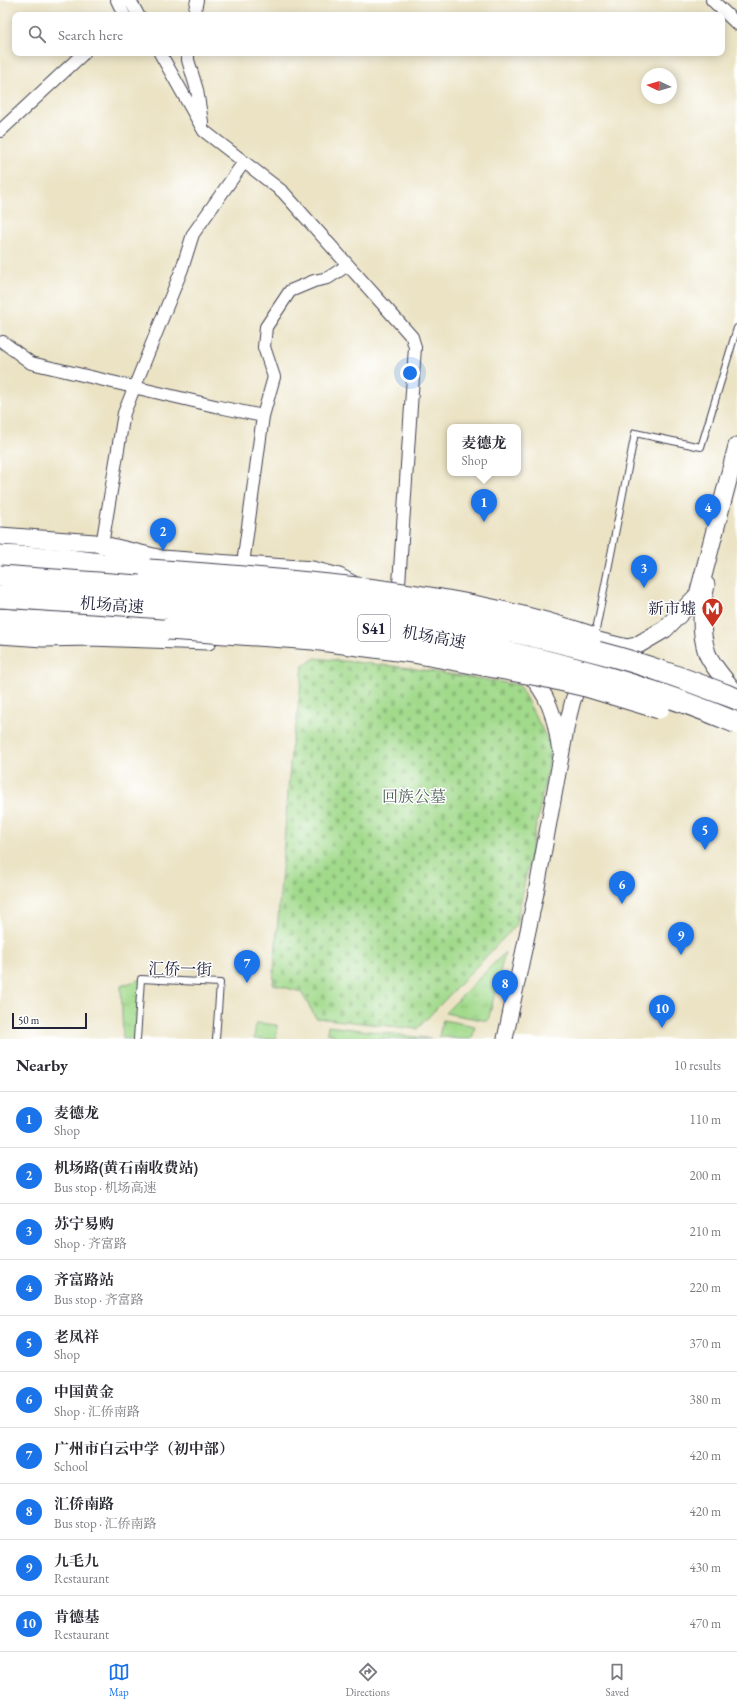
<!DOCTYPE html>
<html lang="en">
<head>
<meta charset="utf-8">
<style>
	body { margin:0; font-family:"EB Garamond","Noto Serif SC",serif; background:#f7f7f7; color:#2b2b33 }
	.compass { position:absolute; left:641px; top:68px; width:36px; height:36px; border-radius:50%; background:#fff; box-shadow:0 2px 10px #0003; rotate:274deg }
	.scale { position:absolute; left:12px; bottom:10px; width:75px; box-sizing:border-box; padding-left:4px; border:2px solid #22223b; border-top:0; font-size:11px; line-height:14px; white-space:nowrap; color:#22223b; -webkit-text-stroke:3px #fff; paint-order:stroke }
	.you { position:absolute; left:410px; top:373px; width:14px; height:14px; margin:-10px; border:3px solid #fff; border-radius:50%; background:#1a73e8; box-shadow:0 0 0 6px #1a73e833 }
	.badge { display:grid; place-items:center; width:26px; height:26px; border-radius:50%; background:#1a73e8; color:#fff; font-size:13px; font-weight:700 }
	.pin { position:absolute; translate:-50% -33px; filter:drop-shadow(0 1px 2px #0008) }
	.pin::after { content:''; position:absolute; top:21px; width:14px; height:12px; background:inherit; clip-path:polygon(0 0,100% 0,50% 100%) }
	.popup { position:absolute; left:447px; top:424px; width:74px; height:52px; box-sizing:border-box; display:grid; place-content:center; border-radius:8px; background:#fff; filter:drop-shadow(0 1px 3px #0005); font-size:13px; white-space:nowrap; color:#7c7c81 }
	.popup b { font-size:15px; color:#2b2b33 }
	.popup::after { content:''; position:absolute; left:50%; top:100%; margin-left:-8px; border:8px solid transparent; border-top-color:#fff }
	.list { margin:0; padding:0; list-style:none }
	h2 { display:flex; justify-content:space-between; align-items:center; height:52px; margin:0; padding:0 16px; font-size:17px }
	h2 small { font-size:13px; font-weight:400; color:#7c7c81 }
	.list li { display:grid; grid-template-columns:26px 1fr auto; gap:12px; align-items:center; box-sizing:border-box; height:56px; padding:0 16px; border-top:1px solid #e1e1e2 }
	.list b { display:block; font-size:15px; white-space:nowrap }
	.list p { margin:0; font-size:13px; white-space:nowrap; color:#7c7c81 }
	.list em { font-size:13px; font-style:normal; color:#7c7c81 }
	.icon { flex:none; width:22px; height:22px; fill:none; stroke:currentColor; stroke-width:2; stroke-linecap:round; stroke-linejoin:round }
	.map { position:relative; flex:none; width:737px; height:1039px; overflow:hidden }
	.search { position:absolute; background:#fff; box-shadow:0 2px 10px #0003; left:12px; right:12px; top:12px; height:44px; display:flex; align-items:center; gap:10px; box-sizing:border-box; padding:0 14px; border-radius:8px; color:#7c7c81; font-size:15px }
	.sheet { height:612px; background:#fff }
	nav { display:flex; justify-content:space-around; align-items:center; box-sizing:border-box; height:56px; border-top:1px solid #e1e1e2; background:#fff; font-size:11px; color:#7c7c81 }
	nav a { display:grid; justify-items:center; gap:2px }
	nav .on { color:#1a73e8 }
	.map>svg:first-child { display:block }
	.grass { fill:url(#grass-tufts); stroke:#627e64 }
	.cemetery { fill:url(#cemetery-stones); stroke:#627e64 }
	.pitch { fill:#a2da8c; stroke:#627e64 }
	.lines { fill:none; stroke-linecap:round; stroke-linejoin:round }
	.service-casing { stroke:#403f50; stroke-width:8 }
	.minor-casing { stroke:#403f50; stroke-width:14 }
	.tertiary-casing { stroke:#403f50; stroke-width:17 }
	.secondary-casing { stroke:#403f50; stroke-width:19 }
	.motorway-casing { stroke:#403f50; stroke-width:23 }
	.service { stroke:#fff; stroke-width:6 }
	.minor { stroke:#fff; stroke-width:12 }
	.tertiary { stroke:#fff; stroke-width:15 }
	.secondary { stroke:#fff; stroke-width:17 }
	.motorway { stroke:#fff; stroke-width:21 }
	.motorway-bridge-casing { stroke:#403f50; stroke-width:23; stroke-linecap:butt }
	.motorway-bridge { stroke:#fff; stroke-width:21 }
	.labels { text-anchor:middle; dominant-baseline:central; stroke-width:3; stroke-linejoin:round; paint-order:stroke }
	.shield { fill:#fff; stroke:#646476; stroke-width:1 }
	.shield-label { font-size:15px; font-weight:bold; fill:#22223b }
	.street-label { font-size:16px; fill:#22223b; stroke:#fff }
	.poi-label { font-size:16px; fill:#22223b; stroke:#fff; text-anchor:end }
	.park-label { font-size:16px; fill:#4f6257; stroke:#fff }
</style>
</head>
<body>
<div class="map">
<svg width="737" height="1039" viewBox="0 0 737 1039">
	<defs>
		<pattern id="grass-tufts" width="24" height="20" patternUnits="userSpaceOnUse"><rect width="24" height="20" fill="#a2da8c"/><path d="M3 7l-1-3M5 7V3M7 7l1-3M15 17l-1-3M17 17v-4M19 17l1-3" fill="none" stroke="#8bbb7a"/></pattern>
		<pattern id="cemetery-stones" width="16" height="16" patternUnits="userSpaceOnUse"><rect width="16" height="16" fill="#a2da8c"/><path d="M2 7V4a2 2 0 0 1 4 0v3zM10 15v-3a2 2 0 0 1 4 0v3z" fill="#8bbb7a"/></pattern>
	</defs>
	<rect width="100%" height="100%" fill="#fff"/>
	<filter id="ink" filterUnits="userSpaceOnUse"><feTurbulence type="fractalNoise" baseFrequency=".025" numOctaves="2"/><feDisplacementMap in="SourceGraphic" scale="8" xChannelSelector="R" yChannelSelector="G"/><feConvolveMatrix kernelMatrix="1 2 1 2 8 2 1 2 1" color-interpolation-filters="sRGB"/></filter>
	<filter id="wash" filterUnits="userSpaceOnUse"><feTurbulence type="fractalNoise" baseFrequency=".012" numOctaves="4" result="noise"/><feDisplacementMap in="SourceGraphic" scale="16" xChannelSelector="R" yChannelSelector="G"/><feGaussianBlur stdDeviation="0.9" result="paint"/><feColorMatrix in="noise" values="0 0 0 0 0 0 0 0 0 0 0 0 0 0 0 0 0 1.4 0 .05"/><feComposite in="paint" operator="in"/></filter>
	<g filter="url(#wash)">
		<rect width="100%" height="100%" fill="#ebe3c4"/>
		<path class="grass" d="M505 952 488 1021 445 1013Z
			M141 979 137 1039H123L121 986Z"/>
		<path class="cemetery" d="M315 658 410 668 519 685 552 748 516 925 417 1029 316 1018 301 992 273 984 292 740 296 726 303 666Z"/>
		<path class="pitch" d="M443 1020 475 1026 472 1039H458L439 1036Z
			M256 1023 277 1025 276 1039H254Z
			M328 1026 432 1039H331L335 1035 327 1033Z"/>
	</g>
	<g filter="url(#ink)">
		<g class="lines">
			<defs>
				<path id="service" d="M595 635 635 433 701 447 737 328
					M137 1039 141 979 220 983 216 1039"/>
				<path id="minor" d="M117 0 124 15
					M130 0 138 15
					M712 0 737 24
					M194 15 197 0
					M160 53 204 131 283 192 412 337 415 347 398 599
					M188 53V60L197 90 202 122
					M0 131 84 53
					M3 342 31 363 219 407 263 416
					M102 545 124 413 182 269 193 234 244 162
					M243 564 263 416 274 377 264 347 266 327 290 291 314 281 328 278 348 265"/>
				<path id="tertiary" d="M526 671C548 694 555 715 559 746
					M505 1039 536 893 567 724 573 700 582 676"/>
				<path id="secondary" d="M0 536 95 543 162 559 312 570 339 577 352 584
					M706 585C701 606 700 632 707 653 712 666 725 680 734 691
					M0 635 43 638 90 637 208 641
					M578 640H594L627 648 636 646 665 629 698 595 737 446"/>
				<path id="motorway" d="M0 556 60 559 149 570
					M0 619 168 629"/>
			</defs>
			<use href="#service" class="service-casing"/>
			<use href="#minor" class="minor-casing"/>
			<use href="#tertiary" class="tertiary-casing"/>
			<use href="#secondary" class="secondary-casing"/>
			<use href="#motorway" class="motorway-casing"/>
			<use href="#service" class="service"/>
			<use href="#minor" class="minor"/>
			<use href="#tertiary" class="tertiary"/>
			<use href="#secondary" class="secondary"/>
			<use href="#motorway" class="motorway"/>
			<defs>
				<path id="motorway-bridge" d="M149 570C224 575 300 581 375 590 449 600 521 613 591 637
					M0 576C202 591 405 599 601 653 648 665 692 682 737 699
					M0 597C254 614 499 623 737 723
					M168 629 313 639 413 652 543 676 586 686 659 708"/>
			</defs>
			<use href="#motorway-bridge" class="motorway-bridge-casing"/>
			<use href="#motorway-bridge" class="motorway-bridge"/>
		</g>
	</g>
	<defs>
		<symbol id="metro-pin" viewBox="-11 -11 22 30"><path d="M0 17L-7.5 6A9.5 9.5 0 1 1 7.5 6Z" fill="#c8321e" stroke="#fff"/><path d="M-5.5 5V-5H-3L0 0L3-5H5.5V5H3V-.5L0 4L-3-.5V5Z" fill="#fff"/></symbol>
	</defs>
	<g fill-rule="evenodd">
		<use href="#metro-pin" x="700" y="596" width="25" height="34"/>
	</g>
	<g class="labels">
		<rect class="shield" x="358" y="615" width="32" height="26" rx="3"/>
		<g class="shield-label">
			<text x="374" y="628">S41</text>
		</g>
		<g class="street-label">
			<text transform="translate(112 605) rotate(4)">机场高速</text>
			<text transform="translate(434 637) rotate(10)">机场高速</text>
			<text transform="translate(180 969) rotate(1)">汇侨一街</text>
		</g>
		<g class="poi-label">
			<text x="696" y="608">新市墟</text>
		</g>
		<g class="park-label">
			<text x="414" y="796">回族公墓</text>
		</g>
	</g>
</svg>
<svg class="compass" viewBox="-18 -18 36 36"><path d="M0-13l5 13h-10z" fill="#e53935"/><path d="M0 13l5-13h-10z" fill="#7c7c81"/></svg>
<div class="scale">50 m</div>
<div class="you"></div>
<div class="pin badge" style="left:484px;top:522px">1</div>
<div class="popup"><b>麦德龙</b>Shop</div>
<div class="pin badge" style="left:163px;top:551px">2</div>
<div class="pin badge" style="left:644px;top:588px">3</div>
<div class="pin badge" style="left:708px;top:527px">4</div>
<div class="pin badge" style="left:705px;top:850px">5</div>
<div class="pin badge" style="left:622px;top:904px">6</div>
<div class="pin badge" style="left:247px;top:983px">7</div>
<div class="pin badge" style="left:505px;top:1003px">8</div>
<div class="pin badge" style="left:681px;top:955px">9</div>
<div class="pin badge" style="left:662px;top:1028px">10</div>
<div class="search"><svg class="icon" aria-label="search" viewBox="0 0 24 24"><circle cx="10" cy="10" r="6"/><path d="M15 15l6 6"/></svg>Search here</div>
</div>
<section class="sheet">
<h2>Nearby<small>10 results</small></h2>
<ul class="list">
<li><span class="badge">1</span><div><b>麦德龙</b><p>Shop</p></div><em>110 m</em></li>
<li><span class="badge">2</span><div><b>机场路(黄石南收费站)</b><p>Bus stop · 机场高速</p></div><em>200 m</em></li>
<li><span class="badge">3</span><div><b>苏宁易购</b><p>Shop · 齐富路</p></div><em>210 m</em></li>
<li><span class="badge">4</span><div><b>齐富路站</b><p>Bus stop · 齐富路</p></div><em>220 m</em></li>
<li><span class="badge">5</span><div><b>老凤祥</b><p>Shop</p></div><em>370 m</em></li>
<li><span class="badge">6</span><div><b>中国黄金</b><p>Shop · 汇侨南路</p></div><em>380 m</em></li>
<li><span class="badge">7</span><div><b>广州市白云中学（初中部）</b><p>School</p></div><em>420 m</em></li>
<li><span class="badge">8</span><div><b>汇侨南路</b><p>Bus stop · 汇侨南路</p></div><em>420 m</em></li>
<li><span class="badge">9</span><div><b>九毛九</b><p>Restaurant</p></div><em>430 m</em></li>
<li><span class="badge">10</span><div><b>肯德基</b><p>Restaurant</p></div><em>470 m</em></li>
</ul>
</section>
<nav>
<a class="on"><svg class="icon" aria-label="map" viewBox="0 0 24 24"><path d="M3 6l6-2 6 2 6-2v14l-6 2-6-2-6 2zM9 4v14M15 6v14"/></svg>Map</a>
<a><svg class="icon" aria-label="directions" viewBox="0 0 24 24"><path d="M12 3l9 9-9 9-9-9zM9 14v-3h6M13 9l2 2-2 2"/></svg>Directions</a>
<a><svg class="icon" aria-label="saved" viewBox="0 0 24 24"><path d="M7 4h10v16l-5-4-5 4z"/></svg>Saved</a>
</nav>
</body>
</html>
